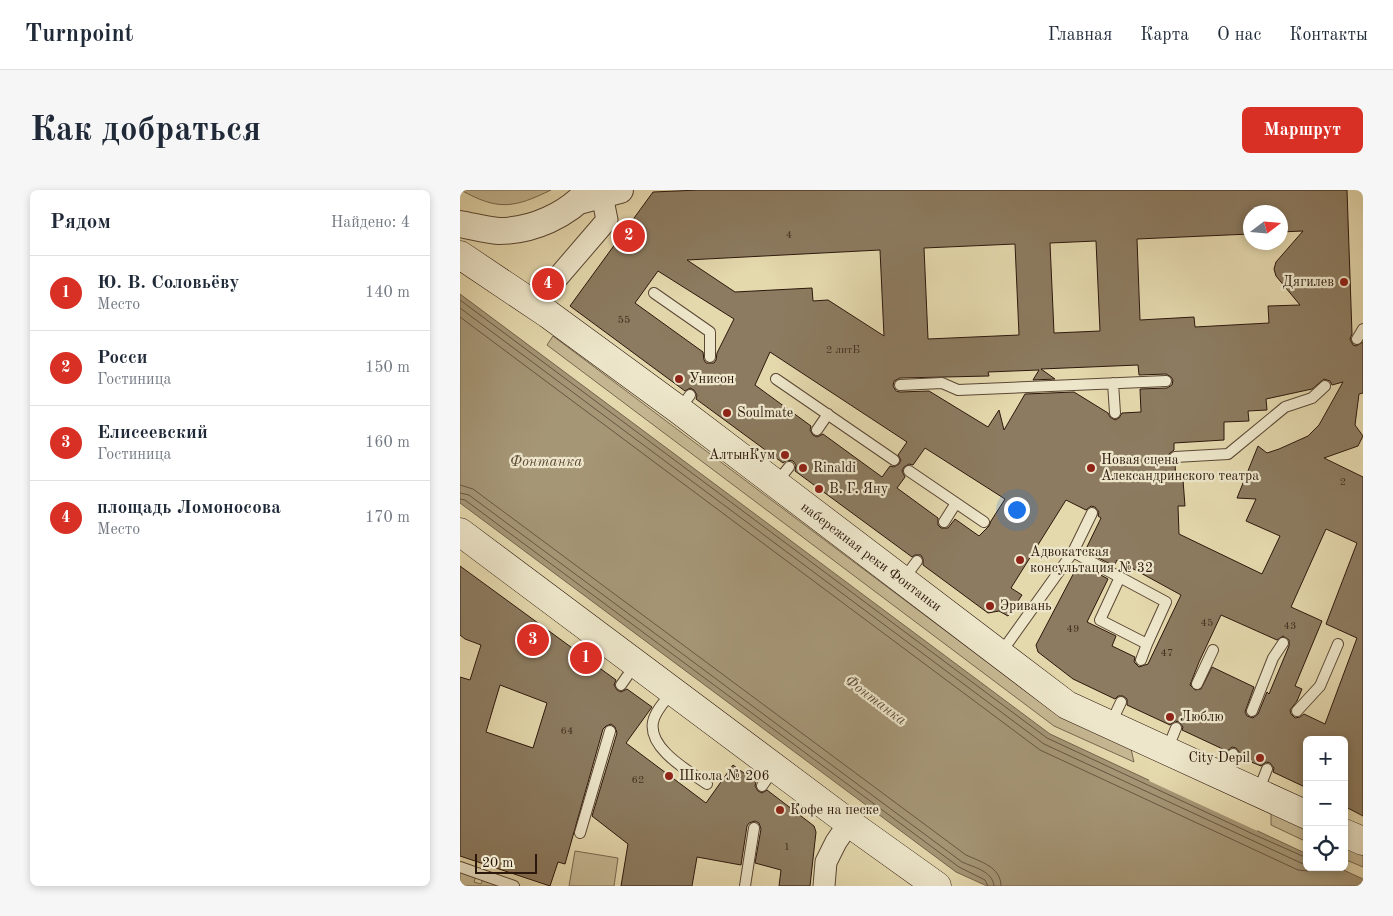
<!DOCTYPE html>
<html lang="ru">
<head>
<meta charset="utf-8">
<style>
	body { margin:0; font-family:"Old Standard TT",serif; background:#f6f6f7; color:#1f2937 }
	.controls { position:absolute; right:15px; bottom:15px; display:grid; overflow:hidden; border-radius:8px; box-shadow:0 2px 8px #0003 }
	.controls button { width:45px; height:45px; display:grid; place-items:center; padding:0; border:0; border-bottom:1px solid #e0e1e3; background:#fff; color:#1f2937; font:25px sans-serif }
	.compass { position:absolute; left:783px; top:15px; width:45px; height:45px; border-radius:50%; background:#fff; box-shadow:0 2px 8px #0003; rotate:74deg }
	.scale { position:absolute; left:15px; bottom:12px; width:62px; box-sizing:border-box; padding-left:5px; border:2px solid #2c170c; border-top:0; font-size:14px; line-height:18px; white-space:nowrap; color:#2c170c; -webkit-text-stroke:4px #ede6ca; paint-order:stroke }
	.you { position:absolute; left:556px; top:319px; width:18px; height:18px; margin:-12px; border:4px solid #fff; border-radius:50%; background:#1a73e8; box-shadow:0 0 0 8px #1a73e833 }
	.badge { display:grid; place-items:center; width:32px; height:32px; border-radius:50%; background:#d93025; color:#fff; font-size:16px; font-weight:700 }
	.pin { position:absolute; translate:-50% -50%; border:2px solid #fff; box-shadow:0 1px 5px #0006 }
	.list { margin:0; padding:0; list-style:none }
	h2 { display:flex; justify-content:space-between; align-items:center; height:65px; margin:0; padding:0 20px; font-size:21px }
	h2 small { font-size:16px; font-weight:400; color:#747a83 }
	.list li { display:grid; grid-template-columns:32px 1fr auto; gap:15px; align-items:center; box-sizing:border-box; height:75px; padding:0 20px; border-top:1px solid #e0e1e3 }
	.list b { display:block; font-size:19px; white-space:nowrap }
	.list p { margin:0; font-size:16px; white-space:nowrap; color:#747a83 }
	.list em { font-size:16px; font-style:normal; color:#747a83 }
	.icon { flex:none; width:28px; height:28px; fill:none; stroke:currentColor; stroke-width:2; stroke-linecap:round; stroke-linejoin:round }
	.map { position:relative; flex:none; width:903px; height:696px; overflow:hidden; border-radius:8px }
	header { display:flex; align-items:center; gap:30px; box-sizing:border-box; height:70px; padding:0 25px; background:#fff; border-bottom:1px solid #e0e1e3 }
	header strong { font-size:24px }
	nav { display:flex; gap:28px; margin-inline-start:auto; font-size:18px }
	.intro { display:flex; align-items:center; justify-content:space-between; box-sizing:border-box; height:120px; padding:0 30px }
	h1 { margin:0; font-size:35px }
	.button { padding:12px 22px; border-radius:8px; background:#d93025; color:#fff; font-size:18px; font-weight:700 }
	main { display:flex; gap:30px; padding:0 30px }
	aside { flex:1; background:#fff; border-radius:8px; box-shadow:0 2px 8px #0003 }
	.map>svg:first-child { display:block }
	.green { fill:#c5b792; stroke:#78674f }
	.water { fill:#a59676; stroke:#75634c }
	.pier { fill:#e4d8ad }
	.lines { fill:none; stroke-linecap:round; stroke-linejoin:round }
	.shore { stroke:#685641; stroke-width:1 }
	.building { fill:#8c7b60; stroke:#2c170c; fill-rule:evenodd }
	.service-casing { stroke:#5a4734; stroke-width:12 }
	.minor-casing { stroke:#5a4734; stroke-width:23 }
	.tertiary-casing { stroke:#5a4734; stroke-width:28 }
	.secondary-casing { stroke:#2c170c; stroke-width:29 }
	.service { stroke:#ede6ca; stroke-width:10 }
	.minor { stroke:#ede6ca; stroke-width:21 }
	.tertiary { stroke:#ede6ca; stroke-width:26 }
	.secondary { stroke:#ede6ca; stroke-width:28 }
	.poi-dot { fill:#8f2418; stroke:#ede6ca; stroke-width:2 }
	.labels { text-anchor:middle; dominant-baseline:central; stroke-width:4.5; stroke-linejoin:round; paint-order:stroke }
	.number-label { font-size:11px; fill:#443021 }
	.poi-label { font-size:14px; fill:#2c170c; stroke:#ede6ca; text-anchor:start }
	.street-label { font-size:14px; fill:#2c170c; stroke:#ede6ca }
	.water-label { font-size:15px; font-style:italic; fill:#5c4a36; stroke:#ede6ca }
</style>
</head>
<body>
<header>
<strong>Turnpoint</strong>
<nav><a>Главная</a><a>Карта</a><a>О нас</a><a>Контакты</a></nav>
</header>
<div class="intro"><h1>Как добраться</h1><a class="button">Маршрут</a></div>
<main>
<aside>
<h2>Рядом<small>Найдено: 4</small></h2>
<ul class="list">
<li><span class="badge">1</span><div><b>Ю. В. Соловьёву</b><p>Место</p></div><em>140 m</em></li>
<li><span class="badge">2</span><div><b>Росси</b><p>Гостиница</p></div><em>150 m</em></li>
<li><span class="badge">3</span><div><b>Елисеевский</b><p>Гостиница</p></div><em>160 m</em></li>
<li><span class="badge">4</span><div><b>площадь Ломоносова</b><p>Место</p></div><em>170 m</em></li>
</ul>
</aside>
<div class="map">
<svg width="903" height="696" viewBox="0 0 903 696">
	<rect width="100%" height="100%" fill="#e4d8ad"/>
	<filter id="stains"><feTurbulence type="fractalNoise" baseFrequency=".004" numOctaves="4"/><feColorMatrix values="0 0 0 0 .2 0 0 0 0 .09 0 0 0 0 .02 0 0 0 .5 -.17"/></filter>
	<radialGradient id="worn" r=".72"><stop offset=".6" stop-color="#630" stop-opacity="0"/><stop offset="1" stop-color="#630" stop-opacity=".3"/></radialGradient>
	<path class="green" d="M1 0H91C54 18 38 21 1 0Z
		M93 146 599 526 671 559 674 572 594 536 87 155Z
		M811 623 847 639V652L811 635Z
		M884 657 903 665V677L884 669Z
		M115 661 158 668 154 696H109Z
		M0 681 16 686 14 692 21 694 23 689 43 696H0Z"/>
	<path class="water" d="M0 104 590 544 847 664V677H877L903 689V696H527L496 682 0 313Z"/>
	<path class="pier" d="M690 589 798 638 797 641 689 591Z"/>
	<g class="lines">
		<path class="shore" d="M0 110 587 548 795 645 847 668
			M0 118 584 554 841 673 847 674
			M0 127 580 560 838 680 848 681 858 677
			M0 295 13 299 506 665C521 672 541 677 541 696
			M0 303 9 305 502 672C513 677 533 681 534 696
			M0 309 5 310 499 677 525 690 528 696"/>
	</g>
	<path class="building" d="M239 0H887L892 144 890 149 893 155 896 156 903 152V203L899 204 895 235 903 246 898 256 864 268 903 287V626L884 616V550H847V598L813 582 814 578 810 573 806 572 801 576 779 567 780 563 776 558 772 557 767 561 722 540 723 537 719 532 715 531 710 535 667 515V509L663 506H658L655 509 613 489 578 462 576 455 619 373 648 389 627 432 656 446 652 456 675 467 674 472 679 477 688 474 721 405 657 370 654 376 625 361 641 328 638 326 639 322 635 317 631 316 626 320 606 310 551 398 562 405 548 426 539 421 528 423 463 375V369L461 365H455L452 367 335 281 336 275 333 271 327 270 323 273 236 209 237 205 234 200 230 198 225 201 110 116 193 2ZM790 22H820V42L843 41 816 72 814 79 816 86 840 115 808 116 809 133 735 137 734 127 680 130 677 49 790 44ZM636 51 640 141 594 143 590 53ZM555 54 559 145 468 149 464 58ZM420 60 424 146 368 110 353 111 352 98 275 102 227 70ZM198 81 274 129 257 163 256 170 254 173H246L244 170 243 162 175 113ZM310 162 447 252 438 265 441 270 439 274 434 277 430 276 422 287 363 244 357 247 353 245 350 240 351 236 295 195ZM678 175 679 185 706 184 711 187 713 190 712 195 707 198 680 199 681 222 662 223 659 228 655 230 650 227 648 223 614 202 565 204 544 240 539 220 528 237 469 201 440 202 436 201 433 196 434 191 440 188 529 186 528 182 579 180 573 190 595 189 581 179ZM864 189 870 191 872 195 883 192 859 235 848 246 819 259 807 263 798 256 777 308 796 309 786 331 820 346 802 384 719 344 718 316H725L723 290 716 291 715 274 712 273 708 268 709 264 714 260V253L764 250V232L789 231 788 221 807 220 806 209 852 199ZM465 258 545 309 531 331 529 336 519 346 495 329 488 338H481L478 335V328L437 298 445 287 442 281 444 277 449 274 453 275ZM866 339 897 353 866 434 897 448 865 534 844 524 840 527 835 528 831 524 830 520 837 511 842 499 835 496 862 431 831 417ZM761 425 817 450 823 446 829 450V456L809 504 807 502 798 524 793 528 787 526 785 522 794 497 752 477 741 499 735 500 730 495 739 472Z
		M0 376 156 490 154 495 157 500 161 502 167 499 192 517 166 553 246 613 273 575 296 592 295 596 298 601 302 603 307 600 354 636 356 642 350 696H319L321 680 295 673 301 639 299 633 295 631 289 633 287 636 281 675 237 667 232 696H161L168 654 132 626 157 543 155 537 151 534 146 536 143 539 105 674 98 672 90 696 0 666V487L10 490 21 455 5 449 0 445ZM40 495 87 513 73 558 26 542Z"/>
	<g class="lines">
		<defs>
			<path id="service" d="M194 103 250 142V167
				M897 149 903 139
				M316 189 434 270
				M653 193 655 223
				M440 195 482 193 498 200 706 191
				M219 220 230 205
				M357 240 368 224
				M715 267 768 264 825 217 852 208 865 196
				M449 281 524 332
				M317 292 329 277
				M484 332 496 313
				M613 362 706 412 687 454 640 430 660 387
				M443 390 457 371
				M540 464 613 362 632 323
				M681 470 687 454
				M737 494 753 460
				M161 495 175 475
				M212 502C205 511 195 521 193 532 188 559 229 581 247 594
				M792 521 813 468 823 453
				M837 521 860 496 878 454
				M651 533 661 512
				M707 560 716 538
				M764 586 773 564
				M302 596 314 579
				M798 602 807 579
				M120 643 150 541
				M0 677 54 696
				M285 696 294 638"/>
			<path id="minor" d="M74 115 147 30 142 5
				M364 696 366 672 376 652 389 633"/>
			<path id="tertiary" d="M119 11 160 0
				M0 34C12 36 26 40 39 41 72 41 108 25 129 0"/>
			<path id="secondary" d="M0 65 88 124 219 220 607 515 847 625
				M0 342 389 633 477 696
				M884 643 903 651"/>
		</defs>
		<use href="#service" class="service-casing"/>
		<use href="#minor" class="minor-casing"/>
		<use href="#tertiary" class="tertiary-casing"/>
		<use href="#secondary" class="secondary-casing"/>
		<use href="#service" class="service"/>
		<use href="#minor" class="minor"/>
		<use href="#tertiary" class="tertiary"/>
		<use href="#secondary" class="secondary"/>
	</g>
	<g class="poi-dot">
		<circle cx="884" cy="92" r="5"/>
		<circle cx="219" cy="189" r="5"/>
		<circle cx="267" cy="223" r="5"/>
		<circle cx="325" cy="265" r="5"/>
		<circle cx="343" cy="278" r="5"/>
		<circle cx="631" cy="278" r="5"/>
		<circle cx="359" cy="299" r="5"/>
		<circle cx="560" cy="370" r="5"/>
		<circle cx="530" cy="416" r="5"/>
		<circle cx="710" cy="527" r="5"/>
		<circle cx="800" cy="568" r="5"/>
		<circle cx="209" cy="586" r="5"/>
		<circle cx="320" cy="620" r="5"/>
	</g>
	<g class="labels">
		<g class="number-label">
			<text x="329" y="45">4</text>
			<text x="164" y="130">55</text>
			<text x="383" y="160">2 литБ</text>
			<text x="883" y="292">2</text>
			<text x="747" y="433">45</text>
			<text x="830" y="436">43</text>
			<text x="613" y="439">49</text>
			<text x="707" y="463">47</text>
			<text x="107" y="541">64</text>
			<text x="178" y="590">62</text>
			<text x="327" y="657">1</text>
		</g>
		<g class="poi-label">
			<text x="874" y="92" text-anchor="end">Дягилев</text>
			<text x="229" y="189">Унисон</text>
			<text x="277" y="223">Soulmate</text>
			<text x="315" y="265" text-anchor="end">АлтынКум</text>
			<text x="641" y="270">Новая сцена<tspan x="641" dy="16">Александринского театра</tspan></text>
			<text x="353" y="278">Rinaldi</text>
			<text x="369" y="299">В. Г. Яну</text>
			<text x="570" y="362">Адвокатская<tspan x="570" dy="16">консультация № 32</tspan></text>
			<text x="540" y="416">Эривань</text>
			<text x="720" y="527">Люблю</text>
			<text x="790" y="568" text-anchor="end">City Depil</text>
			<text x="219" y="586">Школа № 206</text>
			<text x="330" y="620">Кофе на песке</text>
		</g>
		<g class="street-label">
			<text transform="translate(411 367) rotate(37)">набережная реки Фонтанки</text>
		</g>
		<g class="water-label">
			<text x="86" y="272">Фонтанка</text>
			<text transform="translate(415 511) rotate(37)">Фонтанка</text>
		</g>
	</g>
	<rect width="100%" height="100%" filter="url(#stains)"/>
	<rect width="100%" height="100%" fill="url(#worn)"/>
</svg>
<div class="controls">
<button>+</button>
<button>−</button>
<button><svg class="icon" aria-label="locate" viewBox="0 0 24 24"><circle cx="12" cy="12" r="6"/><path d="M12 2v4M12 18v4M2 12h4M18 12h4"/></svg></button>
</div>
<svg class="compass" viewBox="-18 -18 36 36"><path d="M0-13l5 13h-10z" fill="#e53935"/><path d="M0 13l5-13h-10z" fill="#747a83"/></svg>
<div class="scale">20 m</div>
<div class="you"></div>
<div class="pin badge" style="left:126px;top:468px">1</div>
<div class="pin badge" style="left:169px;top:46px">2</div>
<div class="pin badge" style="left:73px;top:450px">3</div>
<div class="pin badge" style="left:88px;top:94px">4</div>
</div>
</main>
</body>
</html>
